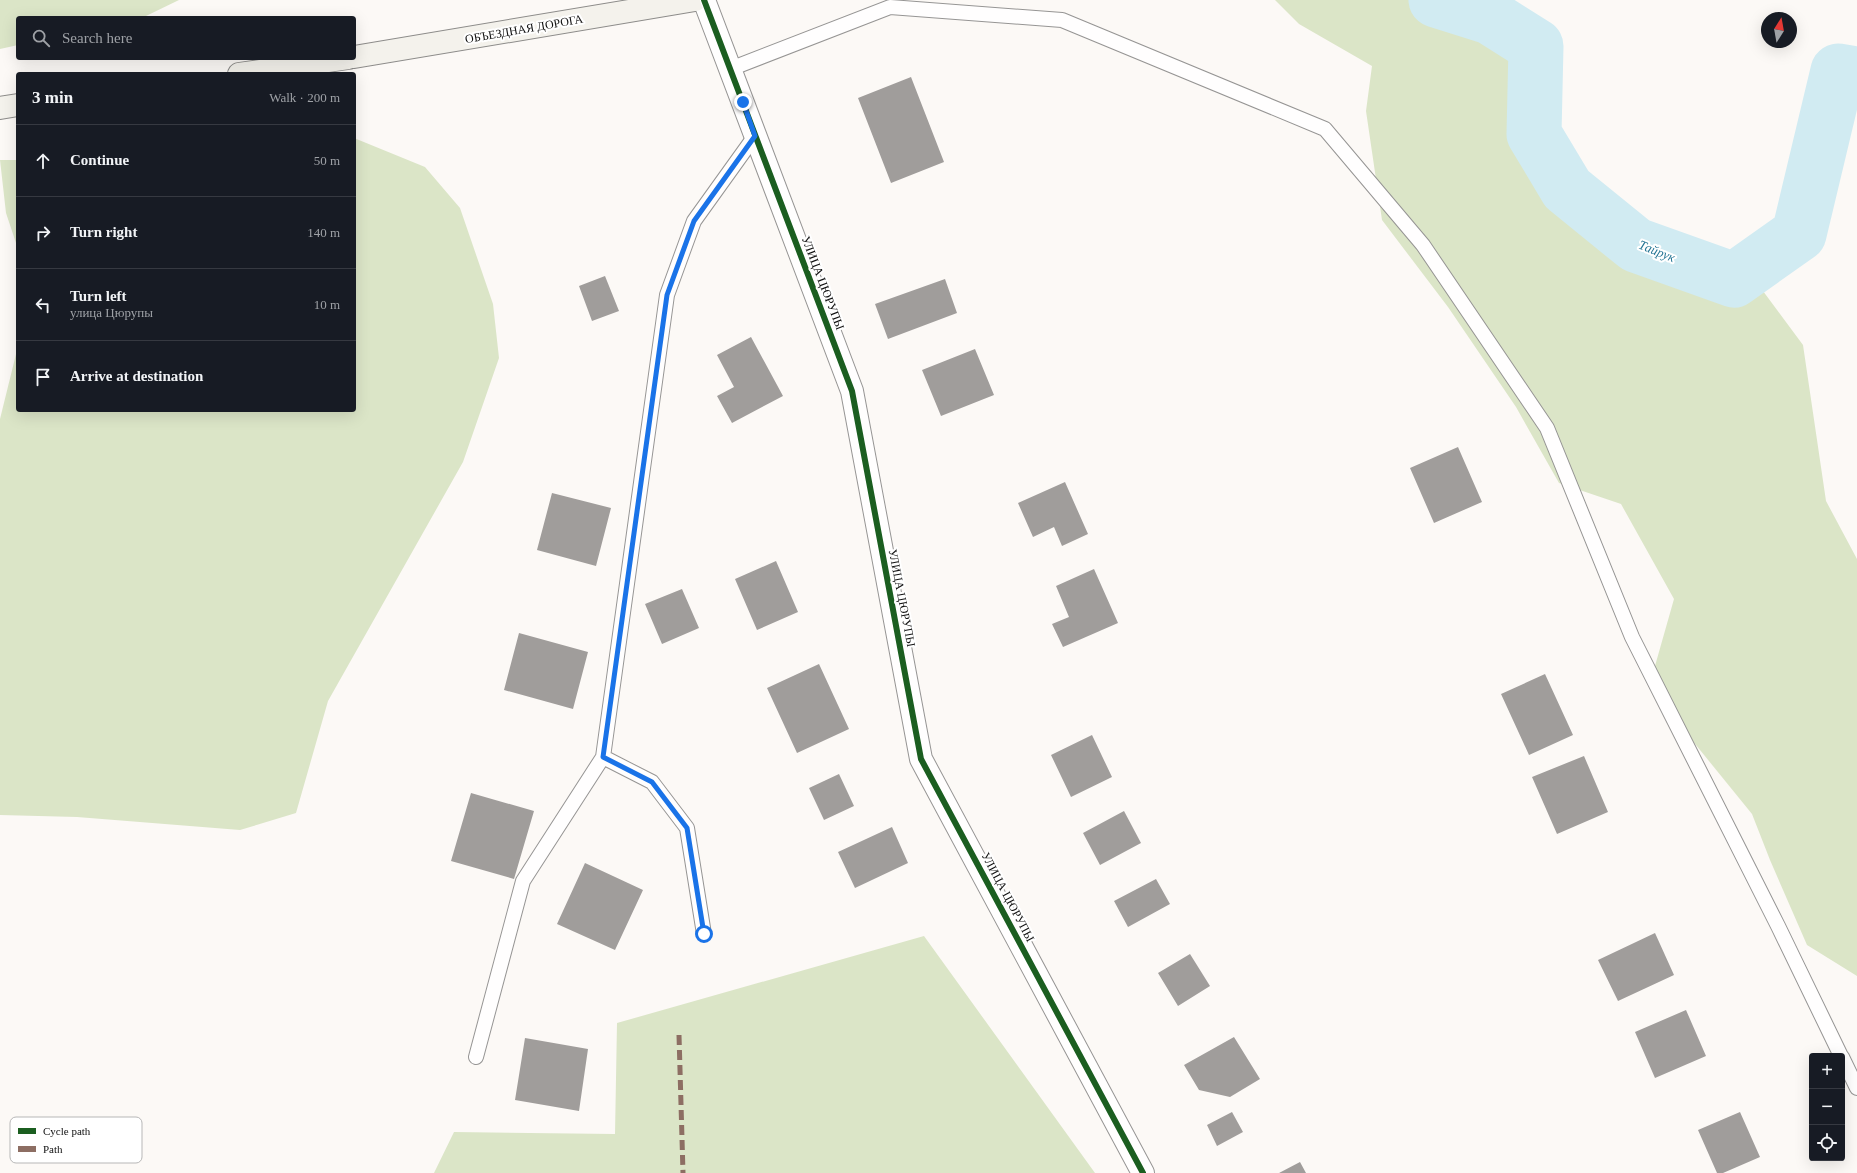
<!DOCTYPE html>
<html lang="en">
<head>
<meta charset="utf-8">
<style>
	body { margin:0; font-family:Georgia,serif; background:#20242c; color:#f1f3f6 }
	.controls { position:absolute; right:12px; bottom:12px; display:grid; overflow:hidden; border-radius:4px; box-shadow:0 4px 16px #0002 }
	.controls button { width:36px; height:36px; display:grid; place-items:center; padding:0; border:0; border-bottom:1px solid #363941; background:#171b24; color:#f1f3f6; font:20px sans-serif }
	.compass { position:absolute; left:1761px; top:12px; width:36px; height:36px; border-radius:50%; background:#171b24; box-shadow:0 4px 16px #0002; rotate:11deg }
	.stop { position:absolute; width:12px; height:12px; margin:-9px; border:3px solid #1a73e8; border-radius:50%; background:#fff }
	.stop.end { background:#1a73e8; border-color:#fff; box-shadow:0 1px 4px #0008 }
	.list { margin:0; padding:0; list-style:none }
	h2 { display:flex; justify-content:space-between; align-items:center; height:52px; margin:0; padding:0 16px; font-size:17px }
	h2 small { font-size:13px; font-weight:400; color:#9ea1a6 }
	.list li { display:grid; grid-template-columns:26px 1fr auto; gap:12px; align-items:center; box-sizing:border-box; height:72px; padding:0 16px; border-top:1px solid #363941 }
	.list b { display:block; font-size:15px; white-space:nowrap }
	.list p { margin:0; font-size:13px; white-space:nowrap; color:#9ea1a6 }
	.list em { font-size:13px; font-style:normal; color:#9ea1a6 }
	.icon { flex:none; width:22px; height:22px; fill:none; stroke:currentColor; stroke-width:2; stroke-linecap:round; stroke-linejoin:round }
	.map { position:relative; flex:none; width:1857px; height:1173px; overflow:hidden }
	.search { position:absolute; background:#171b24; box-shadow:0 4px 16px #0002; left:16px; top:16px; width:340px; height:44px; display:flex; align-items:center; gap:10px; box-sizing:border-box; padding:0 14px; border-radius:4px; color:#9ea1a6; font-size:15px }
	.panel { position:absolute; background:#171b24; box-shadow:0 4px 16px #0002; left:16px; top:72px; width:340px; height:340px; border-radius:4px }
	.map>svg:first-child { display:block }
	.forest { fill:#dbe5c7 }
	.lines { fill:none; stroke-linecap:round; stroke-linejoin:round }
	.river { stroke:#d1ebf2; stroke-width:55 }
	.building { fill:#a09d9b }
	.service-casing { stroke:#969594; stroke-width:16 }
	.minor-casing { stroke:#969594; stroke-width:24 }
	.secondary-casing { stroke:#8d8c8a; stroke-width:24 }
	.service { stroke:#fffefe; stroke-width:14 }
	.minor { stroke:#fffefe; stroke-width:22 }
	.secondary { stroke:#f4f2ec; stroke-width:22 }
	.quiet { stroke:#8d6e63; stroke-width:5; stroke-dasharray:10 5; stroke-linecap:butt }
	.cycleway-casing { stroke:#fff; stroke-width:8 }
	.cycleway { stroke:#1b5e20; stroke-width:6 }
	.route { stroke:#1a73e8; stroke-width:5 }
	.labels { text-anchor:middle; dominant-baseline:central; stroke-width:4; stroke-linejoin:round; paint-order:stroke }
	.street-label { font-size:12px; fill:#101010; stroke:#fff }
	.water-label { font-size:13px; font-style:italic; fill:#267695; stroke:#fff }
	.key { fill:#fff; stroke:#b7b7b7; stroke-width:1 }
	.key-label { font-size:11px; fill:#101010 }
</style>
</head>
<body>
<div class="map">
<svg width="1857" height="1173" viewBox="0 0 1857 1173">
	<rect width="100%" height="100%" fill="#fcf9f6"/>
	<path class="forest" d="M0 0H179L146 16 136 18H18V45L0 49Z
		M1275 0H1410L1440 24 1519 46 1531 159 1613 255 1763 291 1803 345 1826 501 1857 559V976L1807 945 1770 860 1752 814 1687 734 1651 680 1674 599 1621 504 1559 483 1516 407 1448 307 1382 220 1366 111 1372 66 1299 24Z
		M354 138 425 167 460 208 493 304 499 358 463 462 328 701 296 813 240 830 77 817 0 815V419L18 346V410H354Z
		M0 160H18V249L6 213Z
		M924 936 1095 1173H434L454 1132 615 1134 617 1023Z"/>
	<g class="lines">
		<path class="river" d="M1436 0 1490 17 1536 46 1534 134 1567 189 1636 245 1734 280 1799 234 1838 71 1857 74"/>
	</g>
	<path class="building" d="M911 77 944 162 891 183 858 98Z
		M605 276 619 311 592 321 579 286Z
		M945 279 957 313 888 339 875 304Z
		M751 337 783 396 732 423 717 396 734 387 717 355Z
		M975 349 994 395 941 416 922 370Z
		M1458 447 1482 502 1434 523 1410 468Z
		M1065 482 1088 534 1062 546 1054 527 1033 537 1018 503Z
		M552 493 611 508 596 566 537 550Z
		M776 561 798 612 757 630 735 579Z
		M1094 569 1118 623 1063 647 1052 624 1069 617 1056 586Z
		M682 589 699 628 662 644 645 604Z
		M519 633 588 652 573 709 504 690Z
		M819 664 849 729 797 753 767 688Z
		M1545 674 1573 735 1529 755 1501 694Z
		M1092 735 1112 777 1071 797 1051 755Z
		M1584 756 1608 812 1557 834 1532 777Z
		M839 774 854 806 824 820 809 788Z
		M471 793 534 811 514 879 451 861Z
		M1124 811 1141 843 1100 865 1083 833Z
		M892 827 908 863 855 888 838 852Z
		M585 863 643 890 615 950 557 924Z
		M1156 879 1170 904 1128 927 1114 901Z
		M1655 933 1674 975 1618 1001 1598 960Z
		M1190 954 1210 986 1178 1006 1158 973Z
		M1686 1010 1706 1056 1655 1078 1635 1032Z
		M1234 1037 1260 1079 1230 1097 1199 1090 1184 1065Z
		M525 1038 588 1049 579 1111 515 1100Z
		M1232 1112 1243 1132 1217 1146 1207 1125Z
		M1740 1112 1760 1157 1723 1173H1717L1698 1130Z
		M1300 1162 1306 1173H1279Z"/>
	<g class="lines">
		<defs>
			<path id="service" d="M730 69 890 7 1062 20 1325 129 1423 245 1547 428 1632 637 1778 926 1841 1056
				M603 757 652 782 687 828 704 934
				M476 1057 523 881 603 757 667 295 694 221 755 136
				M1842 1057 1857 1088"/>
			<path id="minor" d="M704 0 852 391 921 759 1143 1173"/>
			<path id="secondary" d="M354 57 695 0
				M239 74 348 58
				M0 108 18 105"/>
		</defs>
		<use href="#service" class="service-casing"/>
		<use href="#minor" class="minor-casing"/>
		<use href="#secondary" class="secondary-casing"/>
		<use href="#service" class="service"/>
		<use href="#minor" class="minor"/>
		<use href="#secondary" class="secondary"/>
		<path class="quiet" d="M679 1035 683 1173"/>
		<defs>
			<path id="cycleway" d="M704 0 852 391 921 759 1143 1173"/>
		</defs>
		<use href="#cycleway" class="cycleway-casing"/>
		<use href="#cycleway" class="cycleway"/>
	</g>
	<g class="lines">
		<path class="route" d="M704 934 687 828 652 782 603 757 667 295 694 221 755 136 743 102"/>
	</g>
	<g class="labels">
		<g class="street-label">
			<text transform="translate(524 29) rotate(-10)">ОБЪЕЗДНАЯ ДОРОГА</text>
			<text transform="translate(823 283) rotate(69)">УЛИЦА ЦЮРУПЫ</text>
			<text transform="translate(902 598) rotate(79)">УЛИЦА ЦЮРУПЫ</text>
			<text transform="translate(1008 897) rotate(62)">УЛИЦА ЦЮРУПЫ</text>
		</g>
		<g class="water-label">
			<text transform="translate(1657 251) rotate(22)">Тайрук</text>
		</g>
	</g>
	<rect x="10" y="1117" width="132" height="46" rx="6" class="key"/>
	<rect x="18" y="1128" width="18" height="6" fill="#1b5e20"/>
	<rect x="18" y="1146" width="18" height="6" fill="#8d6e63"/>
	<g class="key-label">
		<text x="43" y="1135">Cycle path</text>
		<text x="43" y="1153">Path</text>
	</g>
</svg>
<div class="controls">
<button>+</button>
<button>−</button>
<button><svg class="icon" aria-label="locate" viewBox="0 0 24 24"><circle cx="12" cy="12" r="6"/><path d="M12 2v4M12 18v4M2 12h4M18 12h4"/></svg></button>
</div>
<svg class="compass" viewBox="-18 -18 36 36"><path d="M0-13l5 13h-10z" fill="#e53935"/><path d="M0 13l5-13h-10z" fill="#9ea1a6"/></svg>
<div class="stop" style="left:704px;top:934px"></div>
<div class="stop end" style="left:743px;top:102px"></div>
<div class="search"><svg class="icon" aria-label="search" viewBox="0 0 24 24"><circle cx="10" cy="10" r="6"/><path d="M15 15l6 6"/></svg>Search here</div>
<section class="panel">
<h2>3 min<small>Walk · 200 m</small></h2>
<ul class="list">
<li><svg class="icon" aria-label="ahead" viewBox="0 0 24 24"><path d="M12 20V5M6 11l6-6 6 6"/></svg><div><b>Continue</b></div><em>50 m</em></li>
<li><svg class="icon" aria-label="right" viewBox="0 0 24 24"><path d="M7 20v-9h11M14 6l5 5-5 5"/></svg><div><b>Turn right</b></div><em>140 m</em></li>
<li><svg class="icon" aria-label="left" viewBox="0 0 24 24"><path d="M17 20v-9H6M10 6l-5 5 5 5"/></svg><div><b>Turn left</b><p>улица Цюрупы</p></div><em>10 m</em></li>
<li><svg class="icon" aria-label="arrive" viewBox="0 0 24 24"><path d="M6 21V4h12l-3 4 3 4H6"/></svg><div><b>Arrive at destination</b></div></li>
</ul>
</section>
</div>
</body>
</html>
